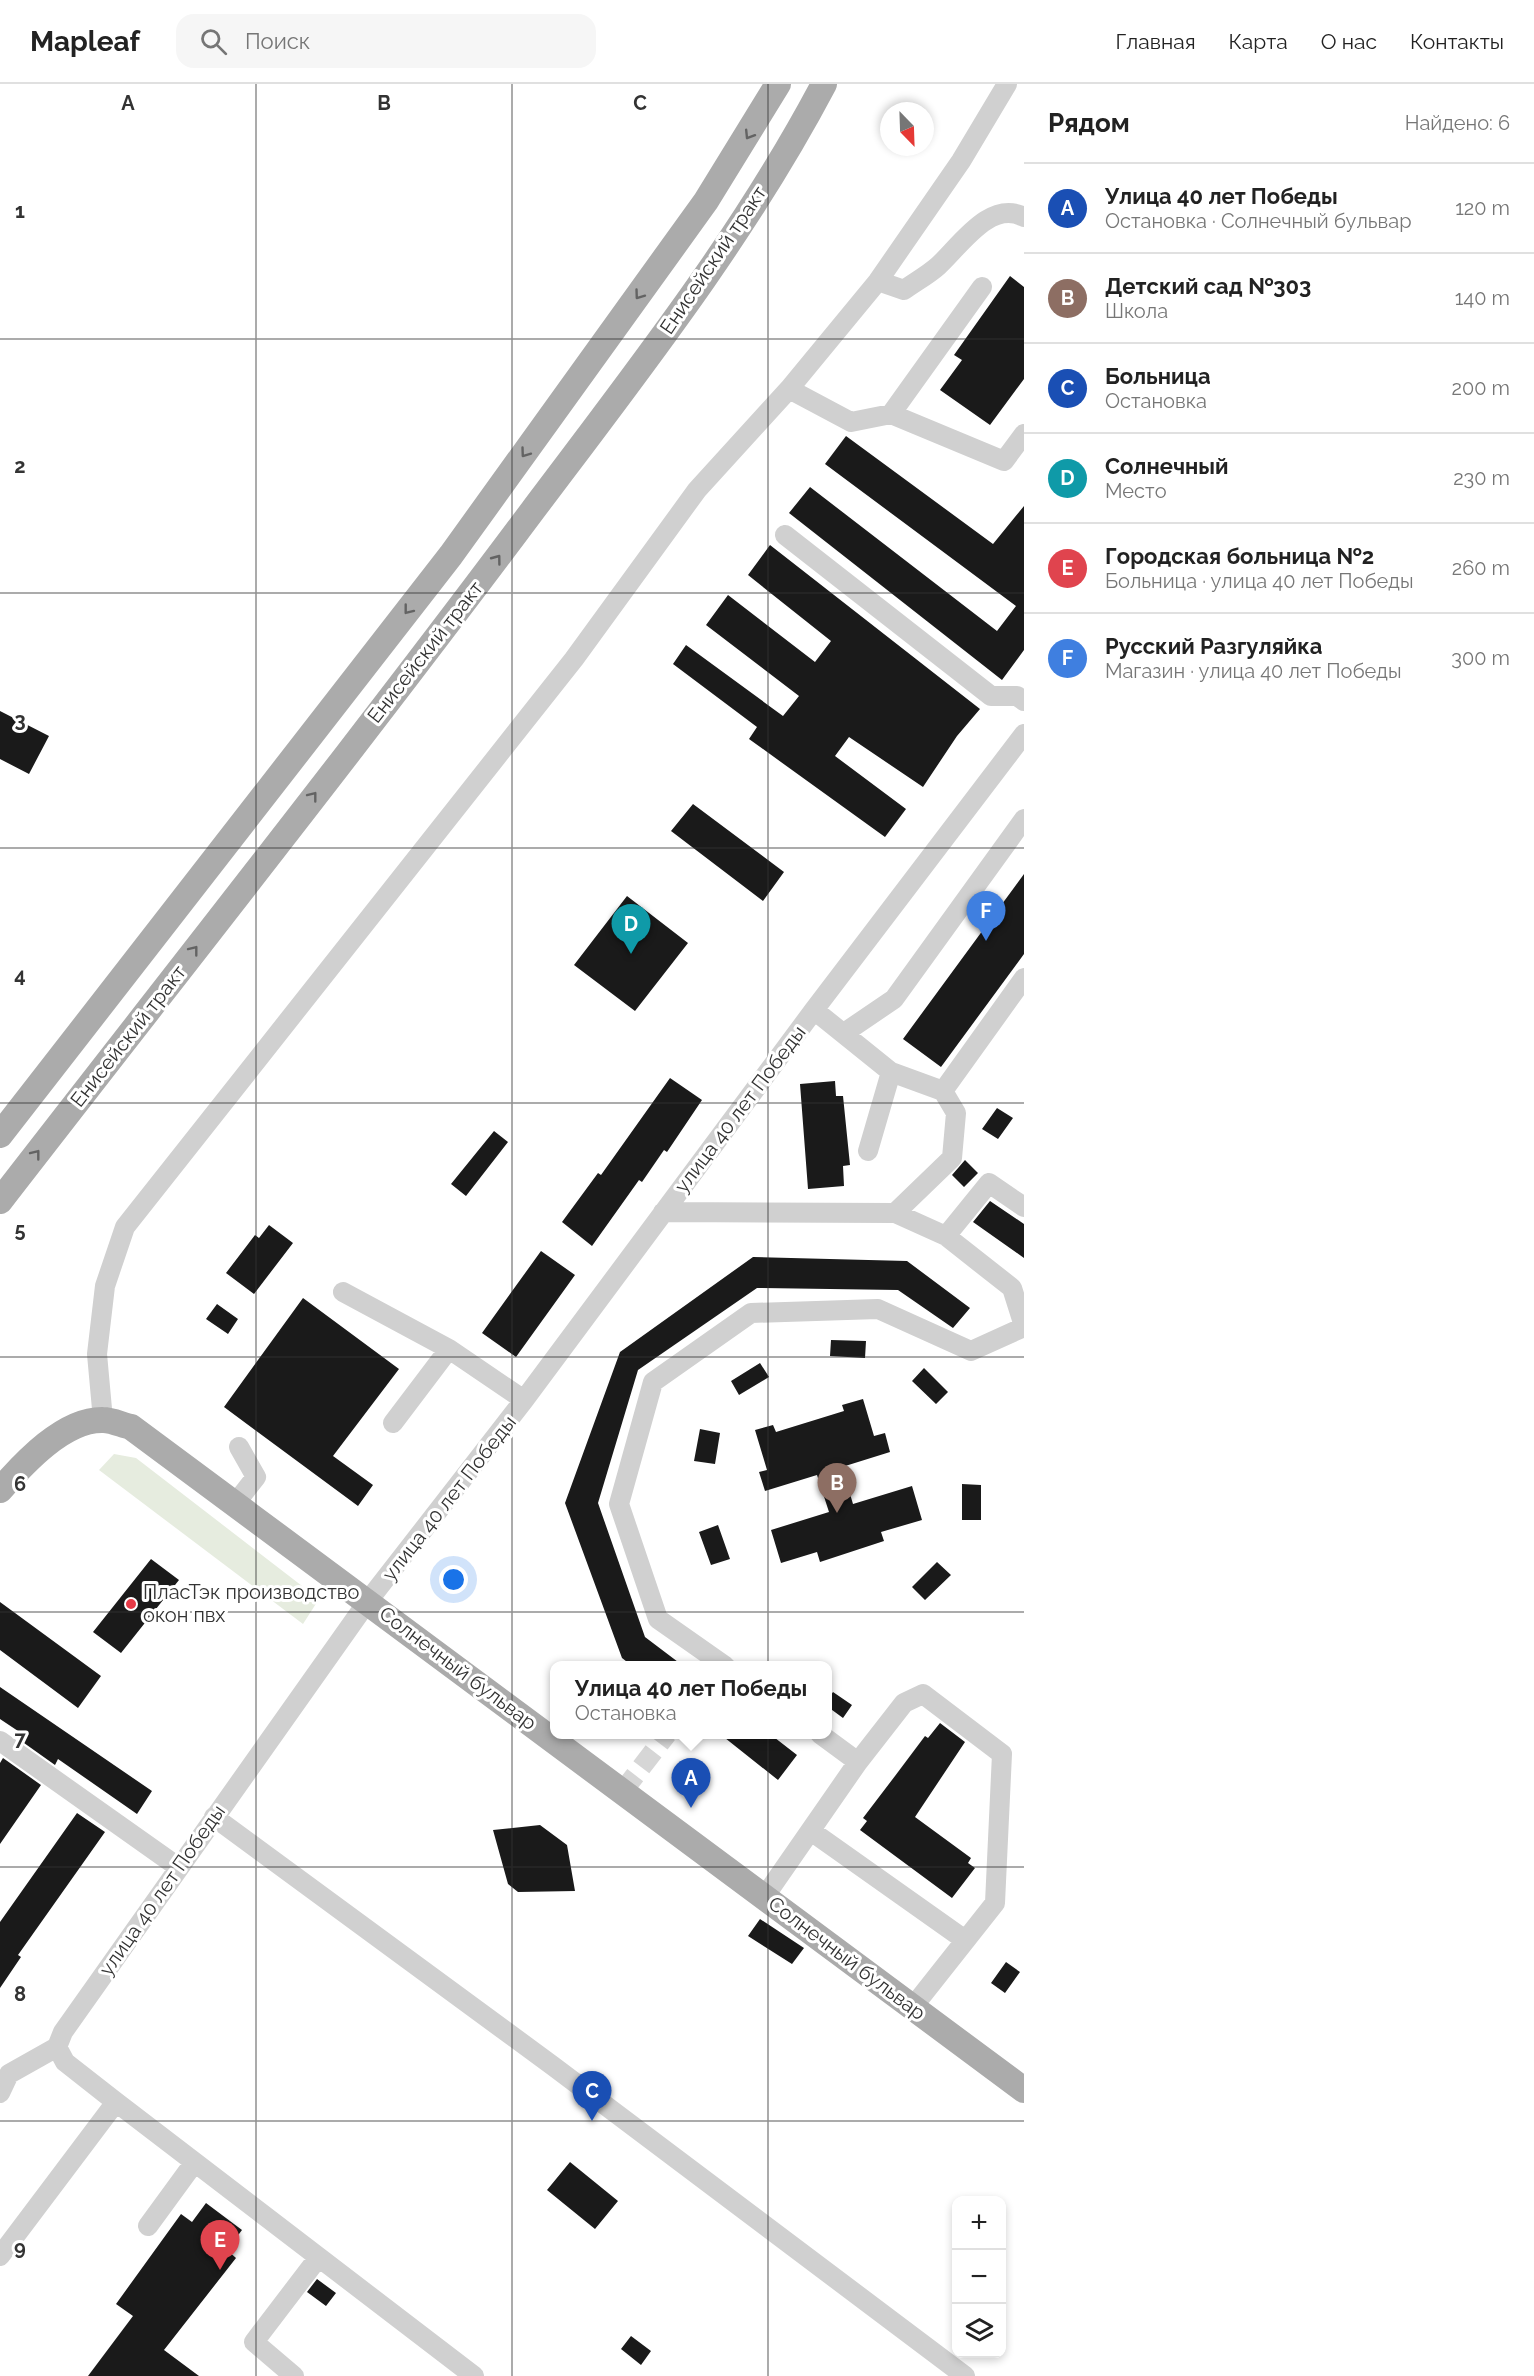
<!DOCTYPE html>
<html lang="ru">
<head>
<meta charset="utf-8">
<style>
	body { margin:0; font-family:Raleway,sans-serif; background:#f6f6f6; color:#222 }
	.controls { position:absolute; right:18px; bottom:18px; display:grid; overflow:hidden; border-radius:12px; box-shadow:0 3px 9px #0003 }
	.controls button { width:54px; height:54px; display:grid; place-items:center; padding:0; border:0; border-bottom:2px solid #e0e0e0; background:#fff; color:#222; font:30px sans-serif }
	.compass { position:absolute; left:880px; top:18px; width:54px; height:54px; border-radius:50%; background:#fff; box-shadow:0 3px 9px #0003; rotate:157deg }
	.you { position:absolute; left:454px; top:1496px; width:21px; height:21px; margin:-15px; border:4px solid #fff; border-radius:50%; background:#1a73e8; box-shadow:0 0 0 9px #1a73e833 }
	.badge { display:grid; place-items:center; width:39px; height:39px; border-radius:50%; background:#e63946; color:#fff; font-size:20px; font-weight:700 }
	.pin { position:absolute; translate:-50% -50px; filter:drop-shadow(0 2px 3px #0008) }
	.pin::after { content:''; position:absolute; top:32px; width:21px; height:18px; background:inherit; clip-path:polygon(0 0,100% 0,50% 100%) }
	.popup { position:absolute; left:550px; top:1577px; width:282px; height:78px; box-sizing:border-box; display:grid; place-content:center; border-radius:12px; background:#fff; filter:drop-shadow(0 2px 4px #0005); font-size:20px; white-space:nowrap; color:#767676 }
	.popup b { font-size:22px; color:#222 }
	.popup::after { content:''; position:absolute; left:50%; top:100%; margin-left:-12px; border:12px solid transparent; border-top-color:#fff }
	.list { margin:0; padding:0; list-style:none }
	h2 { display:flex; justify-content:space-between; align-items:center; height:78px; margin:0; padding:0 24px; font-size:26px }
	h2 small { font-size:20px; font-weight:400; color:#767676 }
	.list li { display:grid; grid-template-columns:39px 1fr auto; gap:18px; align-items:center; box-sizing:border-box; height:90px; padding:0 24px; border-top:2px solid #e0e0e0 }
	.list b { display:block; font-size:22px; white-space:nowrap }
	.list p { margin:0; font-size:20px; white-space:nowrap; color:#767676 }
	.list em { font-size:20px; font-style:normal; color:#767676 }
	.icon { flex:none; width:33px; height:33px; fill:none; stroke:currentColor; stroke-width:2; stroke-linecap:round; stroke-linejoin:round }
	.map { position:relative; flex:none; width:1024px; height:2292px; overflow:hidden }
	header { display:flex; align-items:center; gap:36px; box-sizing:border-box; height:84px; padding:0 30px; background:#fff; border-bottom:2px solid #e0e0e0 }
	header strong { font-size:28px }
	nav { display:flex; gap:33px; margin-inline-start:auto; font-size:21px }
	.search { width:420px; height:54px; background:#f6f6f6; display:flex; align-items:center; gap:15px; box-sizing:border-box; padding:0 21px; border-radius:18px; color:#767676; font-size:22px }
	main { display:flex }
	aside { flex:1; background:#fff }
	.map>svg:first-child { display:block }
	.green { fill:#e6ecdf }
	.building { fill:#1a1a1a }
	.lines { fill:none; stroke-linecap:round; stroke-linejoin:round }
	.minor-tunnel { stroke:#d6d6d6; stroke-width:20; stroke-dasharray:20 10; stroke-linecap:butt }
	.minor { stroke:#d0d0d0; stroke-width:20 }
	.major { stroke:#ababab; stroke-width:26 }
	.oneway { stroke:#636363 }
	.grid { fill:none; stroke:#333; stroke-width:1.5; stroke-opacity:0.55 }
	.poi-dot { fill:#e63946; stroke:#fff; stroke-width:2 }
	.labels { text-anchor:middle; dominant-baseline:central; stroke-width:6; stroke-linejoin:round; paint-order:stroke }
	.street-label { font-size:20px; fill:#333; stroke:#fff }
	.poi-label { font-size:20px; fill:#333; stroke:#fff; text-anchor:start }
	.grid-label { font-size:20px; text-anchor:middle; font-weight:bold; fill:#333; stroke:#fff; stroke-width:6; stroke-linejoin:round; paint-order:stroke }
</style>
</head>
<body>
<header>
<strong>Mapleaf</strong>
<div class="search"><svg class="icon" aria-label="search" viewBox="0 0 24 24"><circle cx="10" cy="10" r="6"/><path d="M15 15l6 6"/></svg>Поиск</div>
<nav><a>Главная</a><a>Карта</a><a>О нас</a><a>Контакты</a></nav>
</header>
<main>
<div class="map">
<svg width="1024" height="2292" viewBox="0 0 1024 2292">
	<rect width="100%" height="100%" fill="#fff"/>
	<path class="green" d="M114 1370 136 1374 319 1515 303 1540 99 1386Z"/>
	<path class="building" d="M1010 192 1024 203V295L990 341 940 306 962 276 954 271Z
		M846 352 993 460 1024 422V566L1002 596 789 429 810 403 997 547 1016 522 825 380Z
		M770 461 980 625 957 652 923 703 849 653 835 672 906 725 885 753 749 655 757 643 673 580 686 561 783 632 799 612 706 541 728 511 815 578 831 557 748 491Z
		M0 627 49 652 29 690 0 675Z
		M693 720 784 788 763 817 671 747Z
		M1024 790V870L941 983 903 955Z
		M627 812 688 859 635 927 574 881Z
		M670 994 702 1016 667 1068 664 1066 642 1098 639 1096 592 1162 562 1138 598 1089 601 1091Z
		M835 997 836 1012H843L850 1081 843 1082 844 1102 808 1105 800 1000Z
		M997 1024 1013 1034 998 1055 982 1045Z
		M494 1047 508 1058 466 1112 451 1100Z
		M965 1076 978 1089 964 1103 952 1091Z
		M990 1117 1024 1140V1174L973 1138Z
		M269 1141 293 1159 254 1210 226 1189 255 1151 259 1154Z
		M541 1167 575 1191 516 1273 482 1249Z
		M753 1173 907 1177 970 1224 953 1244 898 1206 757 1204 638 1286 598 1419 645 1553 682 1581H631L622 1574 565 1419 620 1268Z
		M303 1214 399 1285 333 1372 373 1401 358 1422 224 1323Z
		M217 1220 238 1235 228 1250 206 1235Z
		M831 1256 866 1257 865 1274 830 1272Z
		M760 1279 769 1293 739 1311 731 1297Z
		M924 1284 948 1308 936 1320 912 1297Z
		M863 1315 874 1352 885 1349 890 1368 842 1383 853 1420 912 1402 922 1436 881 1448 884 1457 820 1478 817 1468 781 1479 771 1446 829 1428 817 1391 765 1407 759 1388 767 1386 755 1346 773 1341 776 1348 844 1327 842 1321Z
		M700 1345 720 1349 715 1380 694 1377Z
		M962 1400 981 1401V1436H962Z
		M718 1441 730 1475 711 1481 699 1448Z
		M151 1475 179 1496 121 1569 93 1548Z
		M937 1478 951 1491 925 1516 912 1503Z
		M0 1518 101 1592 78 1624 0 1566Z
		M0 1603 152 1707 137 1730 58 1675 55 1681 17 1654 21 1649 0 1635Z
		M833 1608 852 1621 843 1634 828 1623V1615Z
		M940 1639 965 1658 915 1733 971 1774 968 1779 975 1784 952 1814 860 1746 867 1737 863 1734 895 1692 925 1652 928 1654Z
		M720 1650H770L797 1671 778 1696Z
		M3 1674 41 1701 0 1760V1679Z
		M77 1729 105 1748 18 1871 21 1873 0 1904V1838Z
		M540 1741 567 1761 575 1807 518 1808 508 1800 493 1746Z
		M760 1835 804 1864 792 1880 748 1852Z
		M1006 1878 1020 1888 1005 1909 991 1899Z
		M570 2078 618 2117 595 2145 547 2106Z
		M206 2119 242 2146 227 2166 236 2174 164 2266 199 2292H88L133 2232 116 2220 181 2130 192 2138Z
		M317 2195 336 2209 326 2222 307 2208Z
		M631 2252 651 2267 641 2281 621 2265Z"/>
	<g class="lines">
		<path class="minor-tunnel" d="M623 1707 667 1650"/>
		<path class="minor" d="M878 197 904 206C915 198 928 191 938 182 960 162 990 115 1024 133
			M789 305 851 338 891 330 1004 377 1024 350
			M891 330 982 203
			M785 451 991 612H1017L1024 617
			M844 949 894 915 1024 735
			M943 1007 1024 894
			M868 1067 891 988
			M663 1128 895 1129 952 1074 956 1029 943 1007 891 988 814 926
			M895 1129 946 1152 1012 1204 1024 1242
			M946 1152 989 1099 1024 1123
			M343 1208 449 1265 524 1316
			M103 1336 97 1270 105 1202 125 1143 574 575 697 406 789 305 878 197 961 77 1007 0
			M393 1339 449 1265
			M235 1420 256 1393 239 1363
			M725 1582 658 1535 619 1420 653 1298 751 1229 878 1225 971 1267 1024 1243
			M820 1650 858 1678
			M0 1657 178 1783
			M214 1733 553 1982 965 2292
			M811 1747 965 1856
			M765 1812 858 1678 904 1619 923 1610 1002 1670 995 1819 912 1924
			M0 2009 9 1990 57 1963
			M148 2142 194 2079
			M0 2172 116 2018
			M294 2292 254 2258 318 2174
			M474 2292 116 2018 65 1978 57 1963 63 1948 368 1517 524 1316 814 926 1024 650"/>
		<path class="major" d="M0 1051 451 471 706 117 778 0
			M0 1117C178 887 359 659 533 426 636 289 744 152 824 0
			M0 1406C24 1379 64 1335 103 1336 112 1336 122 1341 131 1343L1024 2006"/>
	</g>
	<defs><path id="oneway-chevron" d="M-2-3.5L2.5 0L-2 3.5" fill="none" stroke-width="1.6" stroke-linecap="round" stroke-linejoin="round" transform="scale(1.5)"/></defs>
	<g class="oneway">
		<use href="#oneway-chevron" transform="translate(749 51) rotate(122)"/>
		<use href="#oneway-chevron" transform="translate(639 211) rotate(126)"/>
		<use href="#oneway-chevron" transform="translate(525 369) rotate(126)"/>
		<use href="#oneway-chevron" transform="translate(497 475) rotate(-53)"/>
		<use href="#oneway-chevron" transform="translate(408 526) rotate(128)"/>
		<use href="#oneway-chevron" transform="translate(313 712) rotate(-52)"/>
		<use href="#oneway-chevron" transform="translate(194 866) rotate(-52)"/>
		<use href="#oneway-chevron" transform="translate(36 1070) rotate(-52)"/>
	</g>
	<path class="grid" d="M256 0V2292M512 0V2292M768 0V2292M0 255H1024M0 509H1024M0 764H1024M0 1019H1024M0 1273H1024M0 1528H1024M0 1783H1024M0 2037H1024"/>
	<circle class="poi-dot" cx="131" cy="1520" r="6"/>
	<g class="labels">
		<g class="street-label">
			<text transform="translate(713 176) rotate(-56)">Енисейский тракт</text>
			<text transform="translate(425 568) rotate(-52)">Енисейский тракт</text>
			<text transform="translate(128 952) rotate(-52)">Енисейский тракт</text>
			<text transform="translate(740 1025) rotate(-53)">улица 40 лет Победы</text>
			<text transform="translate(449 1414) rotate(-52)">улица 40 лет Победы</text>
			<text transform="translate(458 1584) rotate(37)">Солнечный бульвар</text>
			<text transform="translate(162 1806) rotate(-55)">улица 40 лет Победы</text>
			<text transform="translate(847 1874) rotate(37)">Солнечный бульвар</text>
		</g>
		<g class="poi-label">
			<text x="143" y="1508">ПласТэк производство<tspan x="143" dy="23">окон пвх</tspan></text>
		</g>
	</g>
	<g class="grid-label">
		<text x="128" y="26">A</text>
		<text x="384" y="26">B</text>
		<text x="640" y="26">C</text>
		<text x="20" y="134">1</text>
		<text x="20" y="389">2</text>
		<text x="20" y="643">3</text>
		<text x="20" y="898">4</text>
		<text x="20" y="1153">5</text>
		<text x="20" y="1407">6</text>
		<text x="20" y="1662">7</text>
		<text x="20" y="1917">8</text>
		<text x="20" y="2171">9</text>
	</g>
</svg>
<div class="controls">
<button>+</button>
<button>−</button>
<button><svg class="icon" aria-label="layers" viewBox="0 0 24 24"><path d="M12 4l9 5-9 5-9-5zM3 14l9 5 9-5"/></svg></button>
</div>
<svg class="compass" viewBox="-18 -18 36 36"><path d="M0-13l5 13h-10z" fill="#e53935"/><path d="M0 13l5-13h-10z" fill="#767676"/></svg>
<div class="you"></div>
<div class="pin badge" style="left:691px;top:1724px;background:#1a4fb4">A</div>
<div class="popup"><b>Улица 40 лет Победы</b>Остановка</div>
<div class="pin badge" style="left:837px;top:1429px;background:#8d6e63">B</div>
<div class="pin badge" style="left:592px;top:2037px;background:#1a4fb4">C</div>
<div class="pin badge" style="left:631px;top:870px;background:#0f9aa8">D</div>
<div class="pin badge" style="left:220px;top:2186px;background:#e0444e">E</div>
<div class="pin badge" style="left:986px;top:857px;background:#3f7fe0">F</div>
</div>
<aside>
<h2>Рядом<small>Найдено: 6</small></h2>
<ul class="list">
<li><span class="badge" style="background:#1a4fb4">A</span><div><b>Улица 40 лет Победы</b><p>Остановка · Солнечный бульвар</p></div><em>120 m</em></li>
<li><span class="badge" style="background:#8d6e63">B</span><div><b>Детский сад №303</b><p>Школа</p></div><em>140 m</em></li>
<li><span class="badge" style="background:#1a4fb4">C</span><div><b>Больница</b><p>Остановка</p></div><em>200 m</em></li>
<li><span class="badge" style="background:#0f9aa8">D</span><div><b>Солнечный</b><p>Место</p></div><em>230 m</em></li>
<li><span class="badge" style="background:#e0444e">E</span><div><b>Городская больница №2</b><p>Больница · улица 40 лет Победы</p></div><em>260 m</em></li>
<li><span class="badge" style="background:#3f7fe0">F</span><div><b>Русский Разгуляйка</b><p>Магазин · улица 40 лет Победы</p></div><em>300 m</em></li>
</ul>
</aside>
</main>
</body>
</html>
